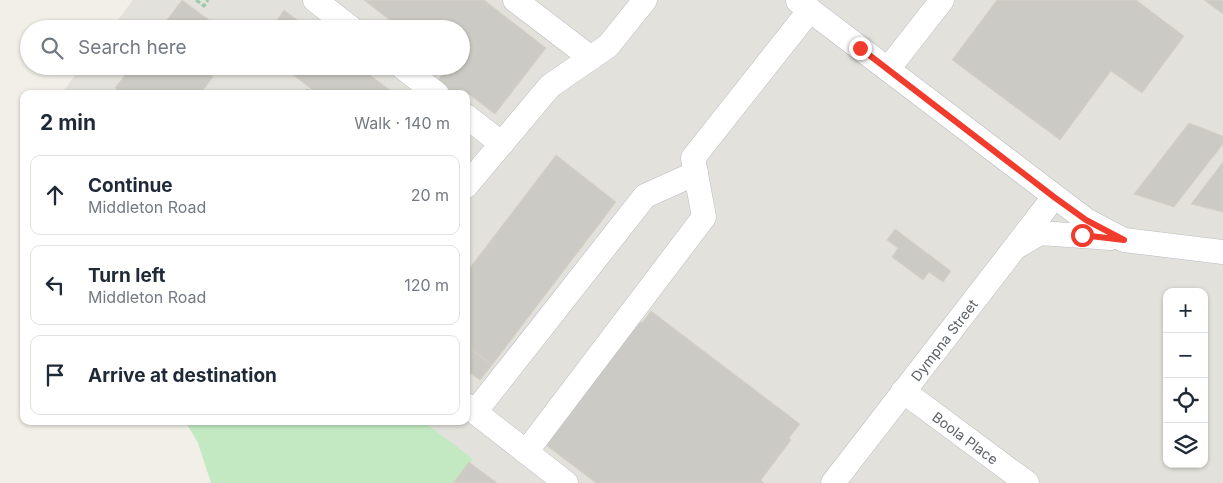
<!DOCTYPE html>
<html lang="en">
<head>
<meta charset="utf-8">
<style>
	body { margin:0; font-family:Inter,sans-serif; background:#f6f6f7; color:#1f2937 }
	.controls { position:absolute; right:15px; bottom:15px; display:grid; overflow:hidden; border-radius:10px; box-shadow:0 1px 4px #0004 }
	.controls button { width:45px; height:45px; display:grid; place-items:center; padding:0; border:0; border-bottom:1px solid #e0e1e3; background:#fff; color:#1f2937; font:25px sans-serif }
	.stop { position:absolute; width:15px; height:15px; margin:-11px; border:4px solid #f13b2d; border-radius:50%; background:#fff }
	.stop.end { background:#f13b2d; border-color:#fff; box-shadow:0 1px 5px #0008 }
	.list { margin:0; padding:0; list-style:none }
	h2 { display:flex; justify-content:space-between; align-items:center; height:65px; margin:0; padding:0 20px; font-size:21px }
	h2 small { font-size:16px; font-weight:400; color:#747a83 }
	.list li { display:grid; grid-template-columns:32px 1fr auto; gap:15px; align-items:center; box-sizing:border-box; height:80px; margin:0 10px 10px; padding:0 10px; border:1px solid #e0e1e3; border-radius:10px }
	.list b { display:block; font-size:19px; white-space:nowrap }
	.list p { margin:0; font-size:16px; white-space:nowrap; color:#747a83 }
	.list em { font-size:16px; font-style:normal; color:#747a83 }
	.icon { flex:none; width:28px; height:28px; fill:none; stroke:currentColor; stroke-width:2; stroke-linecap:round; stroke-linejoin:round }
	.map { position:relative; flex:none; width:1223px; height:483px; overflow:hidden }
	.search { position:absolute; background:#fff; box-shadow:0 1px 4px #0004; left:20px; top:20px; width:450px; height:55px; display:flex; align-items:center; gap:12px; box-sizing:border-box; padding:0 18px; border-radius:28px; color:#747a83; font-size:19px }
	.panel { position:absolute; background:#fff; box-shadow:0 1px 4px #0004; left:20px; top:90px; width:450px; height:335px; border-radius:10px }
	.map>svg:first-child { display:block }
	.industrial { fill:#e2e1db; fill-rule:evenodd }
	.green { fill:#c3e9c3 }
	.building { fill:#cccac4; stroke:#d6d1c5 }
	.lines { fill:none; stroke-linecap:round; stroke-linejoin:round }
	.minor-casing { stroke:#b9bcc1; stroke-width:25 }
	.path { stroke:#9ac9a7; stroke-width:3; stroke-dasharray:5 2.5; stroke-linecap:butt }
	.minor { stroke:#fff; stroke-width:24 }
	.route { stroke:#f13b2d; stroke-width:6 }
	.labels { text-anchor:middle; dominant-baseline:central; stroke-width:4; stroke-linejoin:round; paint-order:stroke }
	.street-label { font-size:14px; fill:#5e6368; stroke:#fff }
</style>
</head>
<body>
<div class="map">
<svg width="1223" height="483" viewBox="0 0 1223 483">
	<rect width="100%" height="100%" fill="#f1efe7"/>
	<path class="industrial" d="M133 0H1223V483H454L472 459 423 421H466V94H61L82 66H461V29H111ZM1167 292H1204V464H1167Z"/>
	<path class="green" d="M185 421H423L473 459 454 483H211L198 443Z"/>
	<path class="building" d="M182 0 221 29H160Z
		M364 0H484L546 48 495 114 462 89 459 94H453L437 81 449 66H461V29H428L418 21 412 29H401Z
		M997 0H1136L1184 36 1142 93 1111 71 1060 140 952 60Z
		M1204 0H1223V14Z
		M284 10 309 29H283L275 23Z
		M132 66H213L207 73 213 77 200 94H123L115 88Z
		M288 66H358L395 94H318L288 71 291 69Z
		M1189 123 1223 136V144L1174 207 1134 194Z
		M556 155 616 202 492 365 466 345V273Z
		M1223 162V212L1191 204Z
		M895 229 951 271 943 282 929 272 923 280 892 257 898 248 887 240Z
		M651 311 800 424 789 438 791 440 761 480 764 483H596L542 442 640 322 642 323Z
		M466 345 492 365 480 380 466 370Z
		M469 462 497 483H453Z"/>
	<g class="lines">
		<defs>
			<g id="minor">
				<path d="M315 0 352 29"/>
				<path d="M515 0 591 58"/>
				<path d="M798 1 1086 220 1124 240 1223 252"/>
				<path d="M401 66 437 94"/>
				<path d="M888 69 942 0"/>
				<path d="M466 116 502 144"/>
				<path d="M466 186 550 86 608 46 645 0"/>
				<path d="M1018 246 1040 233 1111 238"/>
				<path id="s1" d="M903 391 1027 483"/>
				<path d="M466 405 566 483"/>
				<path d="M475 412 645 196 696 173"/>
				<path d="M526 452 704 217 693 158 810 10"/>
				<path id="s2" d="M833 483 1054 197"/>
			</g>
		</defs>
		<use href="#minor" class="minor-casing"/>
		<path class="path" d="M196 0 204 6 208 0
			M306 90 312 94"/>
		<use href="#minor" class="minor"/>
	</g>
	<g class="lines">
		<path class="route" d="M860 48 1054 197 1086 220 1124 240 1082 235"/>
	</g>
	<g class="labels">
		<g class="street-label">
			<text stroke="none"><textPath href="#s2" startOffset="181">Dympna Street</textPath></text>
			<text stroke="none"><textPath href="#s1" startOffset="78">Boola Place</textPath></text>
		</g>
	</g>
</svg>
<div class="controls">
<button>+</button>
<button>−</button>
<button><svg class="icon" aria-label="locate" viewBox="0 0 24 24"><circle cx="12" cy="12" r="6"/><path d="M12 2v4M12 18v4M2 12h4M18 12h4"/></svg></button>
<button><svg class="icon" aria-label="layers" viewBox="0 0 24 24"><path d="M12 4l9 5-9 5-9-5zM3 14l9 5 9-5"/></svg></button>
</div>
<div class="stop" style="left:1082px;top:235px"></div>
<div class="stop end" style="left:860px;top:48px"></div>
<div class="search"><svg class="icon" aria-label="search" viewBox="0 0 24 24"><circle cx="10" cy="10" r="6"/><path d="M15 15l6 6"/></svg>Search here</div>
<section class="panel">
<h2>2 min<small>Walk · 140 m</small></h2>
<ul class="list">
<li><svg class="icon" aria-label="ahead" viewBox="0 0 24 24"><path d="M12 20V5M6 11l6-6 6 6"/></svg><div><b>Continue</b><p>Middleton Road</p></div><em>20 m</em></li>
<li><svg class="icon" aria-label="left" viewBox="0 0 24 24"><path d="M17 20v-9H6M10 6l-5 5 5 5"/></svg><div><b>Turn left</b><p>Middleton Road</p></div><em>120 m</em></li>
<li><svg class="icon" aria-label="arrive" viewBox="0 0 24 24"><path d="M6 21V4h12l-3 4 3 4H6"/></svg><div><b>Arrive at destination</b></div></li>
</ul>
</section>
</div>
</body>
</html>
